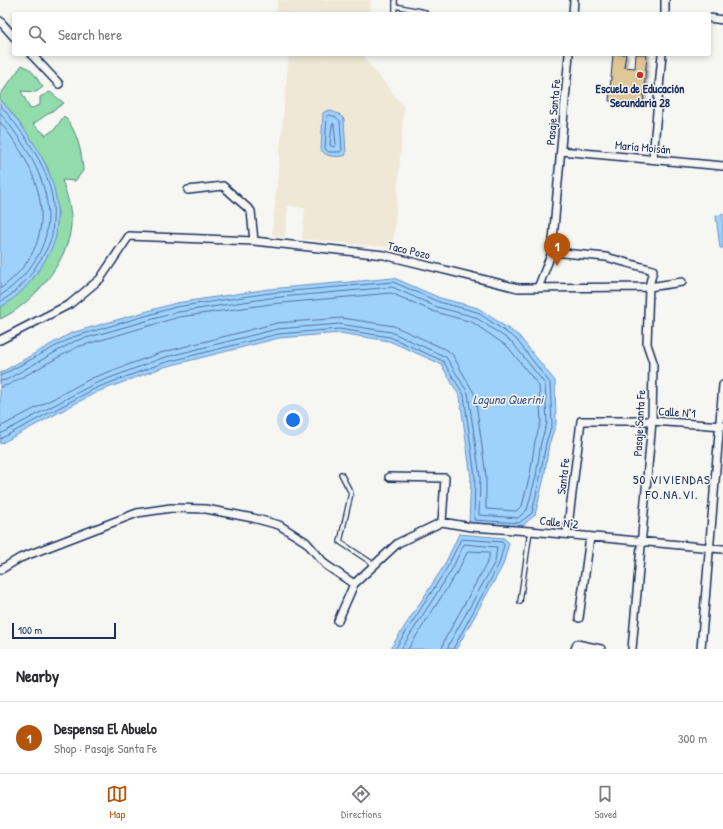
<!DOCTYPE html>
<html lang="en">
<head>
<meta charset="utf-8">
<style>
	body { margin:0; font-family:"Patrick Hand",sans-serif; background:#f7f7f7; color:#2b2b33 }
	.scale { position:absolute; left:12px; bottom:10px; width:104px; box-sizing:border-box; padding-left:4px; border:2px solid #1b2f5e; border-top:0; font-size:11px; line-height:14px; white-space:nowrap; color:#1b2f5e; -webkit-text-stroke:3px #f6f6f2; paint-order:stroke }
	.you { position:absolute; left:293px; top:420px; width:14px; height:14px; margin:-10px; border:3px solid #fff; border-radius:50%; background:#1a73e8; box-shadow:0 0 0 6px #1a73e833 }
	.badge { display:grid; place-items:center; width:26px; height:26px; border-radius:50%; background:#b45309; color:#fff; font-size:13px; font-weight:700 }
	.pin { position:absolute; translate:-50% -33px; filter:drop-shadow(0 1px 2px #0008) }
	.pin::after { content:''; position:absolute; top:21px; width:14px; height:12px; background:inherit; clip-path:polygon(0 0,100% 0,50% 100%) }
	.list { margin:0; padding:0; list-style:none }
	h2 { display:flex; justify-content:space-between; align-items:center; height:52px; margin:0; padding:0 16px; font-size:17px }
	h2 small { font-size:13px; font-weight:400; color:#7c7c81 }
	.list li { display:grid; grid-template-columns:26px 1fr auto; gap:12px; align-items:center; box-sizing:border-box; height:72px; padding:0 16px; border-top:1px solid #e1e1e2 }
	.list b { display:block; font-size:15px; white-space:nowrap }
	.list p { margin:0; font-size:13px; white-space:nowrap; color:#7c7c81 }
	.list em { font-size:13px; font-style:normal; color:#7c7c81 }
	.icon { flex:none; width:22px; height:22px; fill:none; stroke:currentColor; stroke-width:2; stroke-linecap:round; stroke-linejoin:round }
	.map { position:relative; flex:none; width:723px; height:649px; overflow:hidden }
	.search { position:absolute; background:#fff; box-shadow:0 2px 6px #0003; left:12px; right:12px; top:12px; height:44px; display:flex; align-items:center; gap:10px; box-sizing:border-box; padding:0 14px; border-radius:4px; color:#7c7c81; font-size:15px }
	.sheet { height:124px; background:#fff }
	nav { display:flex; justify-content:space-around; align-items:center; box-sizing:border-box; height:56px; border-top:1px solid #e1e1e2; background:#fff; font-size:11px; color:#7c7c81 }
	nav a { display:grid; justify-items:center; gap:2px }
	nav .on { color:#b45309 }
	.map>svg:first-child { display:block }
	.built { fill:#efe8d6 }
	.green { fill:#92dbab; stroke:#568584 }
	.water { fill:#9fd1fd; stroke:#6a90bd }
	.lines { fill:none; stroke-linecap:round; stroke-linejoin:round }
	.shore { stroke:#50709e; stroke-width:1 }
	.building { fill:#e0c796; stroke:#1b2f5e; filter:url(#shadow) }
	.lane-casing { stroke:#1b2f5e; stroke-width:6 }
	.street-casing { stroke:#1b2f5e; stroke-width:10 }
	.lane { stroke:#f6f6f2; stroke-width:3.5 }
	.street { stroke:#f6f6f2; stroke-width:7 }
	.poi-dot { fill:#c8321e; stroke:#f6f6f2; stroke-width:1.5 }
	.labels { text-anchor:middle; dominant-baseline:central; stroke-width:3; stroke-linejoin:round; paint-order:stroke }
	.poi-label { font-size:12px; font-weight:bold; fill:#1b2f5e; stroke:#f6f6f2 }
	.street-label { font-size:12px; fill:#1b2f5e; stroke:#f6f6f2 }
	.water-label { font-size:13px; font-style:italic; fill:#3c5886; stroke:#f6f6f2 }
	.neighbourhood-label { font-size:13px; letter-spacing:1px; fill:#1b2f5e; stroke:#f6f6f2 }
</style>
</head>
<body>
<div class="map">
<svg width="723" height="649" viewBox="0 0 723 649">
	<defs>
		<filter id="shadow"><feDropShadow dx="2.5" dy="1.5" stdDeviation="1" flood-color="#0004"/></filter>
	</defs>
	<rect width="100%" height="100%" fill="#f6f6f2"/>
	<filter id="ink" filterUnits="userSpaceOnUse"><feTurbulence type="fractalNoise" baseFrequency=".025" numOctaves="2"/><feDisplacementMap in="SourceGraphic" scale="8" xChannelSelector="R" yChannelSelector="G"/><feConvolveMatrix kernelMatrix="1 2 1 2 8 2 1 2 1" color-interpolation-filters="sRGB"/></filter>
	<g filter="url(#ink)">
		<path class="built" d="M278 0H371L370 14H276Z
			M289 54H366L365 59 404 107 393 248 302 239 305 208 288 206 285 237 272 236Z"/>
		<path class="green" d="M22 65C34 70 35 77 43 87L36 92 21 91 30 109 40 105V97L50 92 64 103 33 124 46 135 55 129 64 116C77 130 82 152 83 171L75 181 62 180C67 195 72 210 71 225 69 261 32 305 0 319V307L19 294 35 276 55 239 58 213 48 169 41 156 16 118 0 99V95Z"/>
		<path class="water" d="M0 99C29 133 61 174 57 222 56 228 57 235 55 240 52 249 46 258 41 267 31 282 17 299 0 307Z
			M328 110 339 114 344 119 346 155C338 158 326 157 321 150L323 113Z
			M723 214V248H720L716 216Z
			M394 278 440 298 478 308 519 336 555 381 556 424 549 444 544 478 535 515 521 527 469 523 471 478 460 397 441 364 389 341 340 333 279 338 164 367 97 392 0 444V373L71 333 176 303 269 289Z
			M459 534 504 538 509 543 503 565 458 646 456 649H390L444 566Z"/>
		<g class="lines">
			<path class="shore" d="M0 105C27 137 57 176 53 221 52 227 53 234 51 239 48 248 43 256 38 263 29 279 16 293 0 302
				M0 113C51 174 76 242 0 296
				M330 115 336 117 340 121 342 150 340 152H329L325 149 327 116Z
				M0 122C44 175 65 242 0 289
				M334 124 336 145 334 147 330 145 332 125Z
				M0 376 73 337 176 307 270 293 393 282 439 302 477 312 516 339 550 383 552 424 546 443 540 477 532 513 519 523 474 520 475 477 464 395 443 361 390 337 339 329 278 334 163 363 96 388 0 439
				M0 381 6 380 75 341 178 312 270 298 392 287 437 307 475 317 512 342 545 384 547 423 541 442 536 476 527 510 518 518 479 515 480 477 468 393 446 357 391 332 339 324 277 329 162 358 94 384 0 434
				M0 387 8 385 77 347 179 317 271 304 391 293 435 312 472 322 508 347 539 386 541 422 535 441 530 475 522 506 516 511 486 509V476L475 395 452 354 447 350 394 326 342 318 277 323 160 353 92 378 0 427
				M395 649 447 568 461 539 502 542 504 545 499 564 453 649
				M401 649 451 571 464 544 497 547 495 562 449 644 448 649
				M408 649 456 574 468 551 489 552V559L444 641 442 649"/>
		</g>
		<path class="building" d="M613 54H626L624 67 635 68 636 54H647L643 104 609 101Z"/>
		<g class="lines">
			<defs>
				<path id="lane" d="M395 0V6L425 12
					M395 6V14
					M341 474 351 493 340 542 375 565
					M520 602 530 531"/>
				<path id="street" d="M573 14 574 0
					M665 14V0
					M709 18 723 20
					M0 21 14 37
					M31 54 59 84
					M561 151 723 166
					M653 158 662 54
					M188 190 223 186 251 211 254 241
					M552 252 606 257 653 270 649 287 647 344 653 362 652 421 632 649
					M538 288 552 252 569 54
					M0 340 70 304 100 279 129 236 254 241 384 255 518 288 649 287 682 282
					M389 477 445 478 442 522
					M567 534 581 421H652L723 426
					M0 570 20 558 137 513 171 508 206 509 253 518 279 525 306 542 326 565 354 584 398 543 442 522 471 527 530 531 723 549
					M579 618 590 537
					M338 621 354 584
					M575 649 577 644 601 649
					M701 649 723 385"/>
			</defs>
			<use href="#lane" class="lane-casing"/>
			<use href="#street" class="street-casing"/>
			<use href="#lane" class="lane"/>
			<use href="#street" class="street"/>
		</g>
	</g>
	<circle class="poi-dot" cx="640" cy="75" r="4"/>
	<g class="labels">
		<g class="poi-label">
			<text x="640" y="88">Escuela de Educación<tspan x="640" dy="14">Secundaria 28</tspan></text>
		</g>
		<g class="street-label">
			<text transform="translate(553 112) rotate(-85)">Pasaje Santa Fe</text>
			<text transform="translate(643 147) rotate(5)">María Moisán</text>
			<text transform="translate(409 250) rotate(13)">Taco Pozo</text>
			<text transform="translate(677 412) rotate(4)">Calle N°1</text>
			<text transform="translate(639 423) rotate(-87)">Pasaje Santa Fe</text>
			<text transform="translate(563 476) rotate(-83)">Santa Fe</text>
			<text transform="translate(559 522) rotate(6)">Calle N°2</text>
		</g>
		<g class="water-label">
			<text x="508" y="399">Laguna Querini</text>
		</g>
		<g class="neighbourhood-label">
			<text x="672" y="479">50 VIVIENDAS<tspan x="672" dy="15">FO.NA.VI.</tspan></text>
		</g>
	</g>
</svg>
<div class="scale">100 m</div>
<div class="you"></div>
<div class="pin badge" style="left:557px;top:266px">1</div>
<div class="search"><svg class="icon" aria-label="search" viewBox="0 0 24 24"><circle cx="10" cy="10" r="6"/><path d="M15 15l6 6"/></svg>Search here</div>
</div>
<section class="sheet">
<h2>Nearby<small></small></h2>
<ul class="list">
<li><span class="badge">1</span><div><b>Despensa El Abuelo</b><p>Shop · Pasaje Santa Fe</p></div><em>300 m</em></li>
</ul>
</section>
<nav>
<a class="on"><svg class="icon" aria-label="map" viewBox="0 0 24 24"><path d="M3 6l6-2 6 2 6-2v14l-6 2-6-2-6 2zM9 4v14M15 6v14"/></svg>Map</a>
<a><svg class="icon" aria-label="directions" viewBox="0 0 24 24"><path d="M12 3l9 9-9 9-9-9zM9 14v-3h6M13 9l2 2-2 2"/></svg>Directions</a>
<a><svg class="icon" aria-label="saved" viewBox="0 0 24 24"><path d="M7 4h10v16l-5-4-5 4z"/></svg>Saved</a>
</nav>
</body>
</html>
